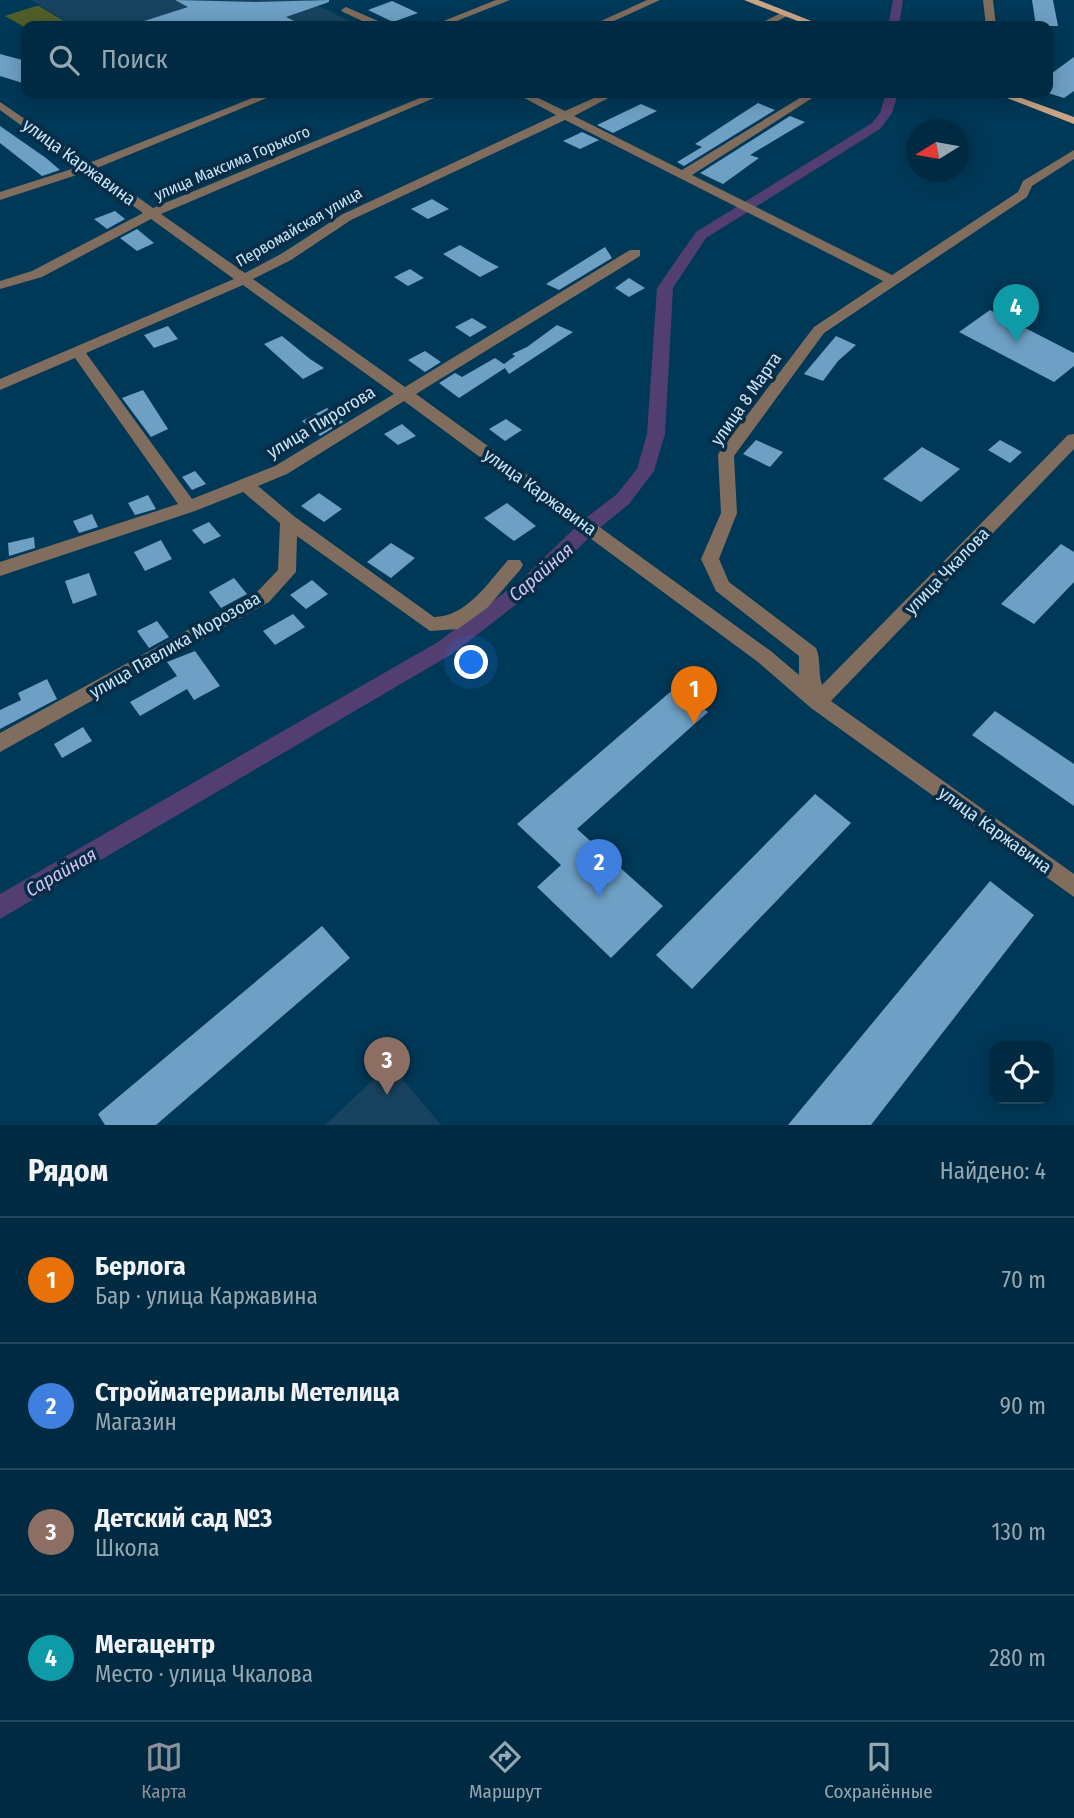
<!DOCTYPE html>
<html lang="ru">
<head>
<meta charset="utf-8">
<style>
	body { margin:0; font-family:"Fira Sans Condensed",sans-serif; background:#0e364c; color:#f1f3f6 }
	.controls { position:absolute; right:21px; bottom:21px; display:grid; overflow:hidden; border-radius:14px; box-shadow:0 4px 18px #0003 }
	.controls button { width:63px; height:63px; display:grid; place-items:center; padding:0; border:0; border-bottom:2px solid #22465a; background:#002a41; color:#f1f3f6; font:35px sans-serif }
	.compass { position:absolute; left:906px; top:119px; width:63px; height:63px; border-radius:50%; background:#002a41; box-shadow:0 4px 18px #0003; rotate:259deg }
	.you { position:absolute; left:472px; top:663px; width:24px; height:24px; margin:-18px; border:5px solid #fff; border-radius:50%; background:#1a73e8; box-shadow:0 0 0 10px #1a73e833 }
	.badge { display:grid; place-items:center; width:46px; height:46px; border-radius:50%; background:#8c9099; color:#fff; font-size:23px; font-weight:700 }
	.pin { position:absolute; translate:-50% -58px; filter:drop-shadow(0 2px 4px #0008) }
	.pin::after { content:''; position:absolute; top:37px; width:24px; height:21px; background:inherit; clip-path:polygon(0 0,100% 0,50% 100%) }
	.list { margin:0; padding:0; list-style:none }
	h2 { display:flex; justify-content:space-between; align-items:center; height:91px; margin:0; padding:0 28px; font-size:30px }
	h2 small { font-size:23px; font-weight:400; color:#95a7b1 }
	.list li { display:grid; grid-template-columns:46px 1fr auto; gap:21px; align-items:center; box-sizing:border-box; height:126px; padding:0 28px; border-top:2px solid #22465a }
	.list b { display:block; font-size:26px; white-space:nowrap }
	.list p { margin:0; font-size:23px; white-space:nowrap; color:#95a7b1 }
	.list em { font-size:23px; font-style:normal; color:#95a7b1 }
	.icon { flex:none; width:38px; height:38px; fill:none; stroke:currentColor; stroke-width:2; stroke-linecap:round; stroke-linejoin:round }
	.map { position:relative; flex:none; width:1074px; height:1125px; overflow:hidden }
	.search { position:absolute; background:#002a41; box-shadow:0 4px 18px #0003; left:21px; right:21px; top:21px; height:77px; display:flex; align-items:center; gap:18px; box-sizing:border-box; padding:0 24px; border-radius:14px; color:#95a7b1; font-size:26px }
	.sheet { height:595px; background:#002a41 }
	nav { display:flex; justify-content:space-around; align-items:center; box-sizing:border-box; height:98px; border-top:2px solid #22465a; background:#002a41; font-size:19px; color:#95a7b1 }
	nav a { display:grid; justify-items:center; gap:4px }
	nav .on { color:#8c9099 }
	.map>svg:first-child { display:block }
	.built { fill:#184360 }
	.green { fill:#505e29 }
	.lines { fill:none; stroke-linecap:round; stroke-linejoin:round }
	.canal { fill:#533e72; fill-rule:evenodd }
	.building { fill:#6e9fc4 }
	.minor { fill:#806d5d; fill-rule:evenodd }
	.major { fill:#cba483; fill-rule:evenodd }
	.labels { text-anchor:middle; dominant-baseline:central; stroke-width:7; stroke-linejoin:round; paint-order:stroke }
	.far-street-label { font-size:16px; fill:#cae4f7; stroke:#062d45 }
	.street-label { font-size:18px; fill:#cae4f7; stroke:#062d45 }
	.water-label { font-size:19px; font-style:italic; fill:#d4c1f3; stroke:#062d45 }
</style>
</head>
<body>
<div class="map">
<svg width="1074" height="1125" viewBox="0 0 1074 1125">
	<rect width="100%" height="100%" fill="#003857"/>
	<path class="built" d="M31 0H306L361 26H74Z
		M390 1064 441 1125H325Z"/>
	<path class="green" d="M36 6H39L69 24 26 28 5 16Z"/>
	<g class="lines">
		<path class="canal" d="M893 0H903L899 26H888Z
			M886 93H898L892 113 880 129 706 238 673 288 665 434 654 471 629 504 596 531 535 590 452 654 0 919V894L438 642 521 580 582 521 617 494 637 469 647 434 657 288 696 232 872 123 880 113Z"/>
	</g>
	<path class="building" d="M175 0 256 2 329 0V2L286 17 304 26H138V23L188 7Z
		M1032 0H1053L1058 26H1036Z
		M392 1 418 13 393 22 368 10Z
		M0 54 26 61V84L0 76Z
		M1074 57V91L1064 98 1048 93V76Z
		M758 103 775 110 684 166 677 162 702 147 695 144Z
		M641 104 657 111 613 133 597 125Z
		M790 116 805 122 750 155 759 158 723 184 700 173Z
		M0 126 46 158 60 170 42 176 0 143Z
		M582 132 599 140 580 149 563 141Z
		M432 199 449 209 428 219 411 209Z
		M115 211 125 219 107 229 94 219Z
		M137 229 154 243 137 251 120 238Z
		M460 245 484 259 499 267 480 277 443 254Z
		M605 247 612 258 559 290 546 284Z
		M410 269 424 278 408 286 394 277Z
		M629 278 645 288 629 297 615 288Z
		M990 310 1074 353V366L1054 382 959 332Z
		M472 318 487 327 470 337 455 327Z
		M557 325 573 332 509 374 505 368 459 398 439 383 455 373 462 377 495 358 504 364 515 356 512 354 527 347Z
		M168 326 178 339 154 348 144 335Z
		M282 336 310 359 324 368 303 379 264 344Z
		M836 336 856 345 838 361 823 381 804 374Z
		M425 351 441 362 425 372 408 360Z
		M143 390 168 429 151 437 122 398Z
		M327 408 343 422 320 436 302 421Z
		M506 419 522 430 505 441 489 429Z
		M402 424 416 436 398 445 384 434Z
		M756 440 783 452 770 467 743 454Z
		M1000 440 1022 452 1010 463 988 450Z
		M922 447 960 469 921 502 883 479Z
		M195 471 206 484 192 490 182 477Z
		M319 493 342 509 324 522 301 506Z
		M148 495 156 509 135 515 128 503Z
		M507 503 536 526 514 541 484 518Z
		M92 514 98 527 79 533 73 521Z
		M209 522 221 536 204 544 192 530Z
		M34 537 35 548 9 556 8 543Z
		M161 540 172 559 145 571 134 552Z
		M391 543 415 558 391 578 367 562Z
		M1061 544 1074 552V582L1034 624 1001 604Z
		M89 573 97 595 73 604 65 581Z
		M234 578 247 594 221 608 209 592Z
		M312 580 328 594 306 609 290 595Z
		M293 614 305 627 275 645 263 631Z
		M157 621 169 637 149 648 137 631Z
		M195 651 220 686 194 700 187 689 140 716 130 702 177 676 167 662Z
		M47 679 57 699 0 729V710L21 700 18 693Z
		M676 687 708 712 577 829 663 906 611 958 537 887 561 865 517 824Z
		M995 711 1074 764V806L972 735Z
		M83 727 92 741 62 758 54 744Z
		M815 794 851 823 692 989 656 955Z
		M990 881 1034 915 871 1125H788Z
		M322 926 350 958 156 1125H105L98 1114Z"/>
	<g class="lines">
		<path class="minor" d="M496 0H510L444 26H431Z
			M647 0H660L603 26H590Z
			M983 0H993L996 26H986Z
			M346 7 385 24 386 26H373L343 12 341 10Z
			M783 12 791 14 768 26H755Z
			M265 93H279L97 168 153 208 432 93H446L161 214 245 273 281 254 343 214 556 115 515 93H528L565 111 605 93H618L574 116 682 170 808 93H820L692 175 892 275 1018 192 1023 181 1074 150V159L1032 186 1027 197 824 333 734 456 737 513 719 559 729 582 816 648C821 658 818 673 822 685L1068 435 1074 434V449L831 701 1074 874V897L811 708 758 662 404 401 287 474 258 486 295 517 434 617C466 617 488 583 508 560H520L523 565 520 570 487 608 458 629 430 631 297 536 296 572 269 602 0 752V733L257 592 278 570 280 523 243 492 195 511 0 576V562L178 504 75 358 0 390V379L234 279 151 219 42 277 0 289V281L32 271 143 213 86 172 0 200V192L78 167 0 110V102L89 163ZM565 120 883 281 814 327 720 451 718 455 721 513 701 559 716 591 799 656V675L772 652 416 394 640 256V250H630L405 387 253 279 291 260 351 220ZM243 285 394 394 275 466 192 499 86 353Z"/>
		<path class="major" d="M744 0H758L824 26H810Z
			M994 93H1008L1074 117V124Z"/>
	</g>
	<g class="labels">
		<g class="far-street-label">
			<text transform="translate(232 163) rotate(-23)">улица Максима Горького</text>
			<text transform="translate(299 227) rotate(-30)">Первомайская улица</text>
		</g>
		<g class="street-label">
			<text transform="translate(79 162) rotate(36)">улица Каржавина</text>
			<text transform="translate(746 399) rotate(-55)">улица 8 Марта</text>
			<text transform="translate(321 422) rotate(-31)">улица Пирогова</text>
			<text transform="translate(540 492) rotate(36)">улица Каржавина</text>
			<text transform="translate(947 571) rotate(-46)">улица Чкалова</text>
			<text transform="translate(175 645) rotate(-30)">улица Павлика Морозова</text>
			<text transform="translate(995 830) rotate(36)">улица Каржавина</text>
		</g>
		<g class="water-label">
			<text transform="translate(541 572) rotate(-41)">Сарайная</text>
			<text transform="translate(61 872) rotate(-30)">Сарайная</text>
		</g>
	</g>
</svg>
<div class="controls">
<button><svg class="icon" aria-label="locate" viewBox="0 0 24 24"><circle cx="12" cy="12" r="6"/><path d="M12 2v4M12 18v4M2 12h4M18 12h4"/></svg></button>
</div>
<svg class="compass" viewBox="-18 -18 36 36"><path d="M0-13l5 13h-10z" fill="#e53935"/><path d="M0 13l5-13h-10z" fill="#95a7b1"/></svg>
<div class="you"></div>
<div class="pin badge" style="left:694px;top:724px;background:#e8710a">1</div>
<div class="pin badge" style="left:599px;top:897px;background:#3f7fe0">2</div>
<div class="pin badge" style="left:387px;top:1095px;background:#8d6e63">3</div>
<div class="pin badge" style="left:1016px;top:342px;background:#0f9aa8">4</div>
<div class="search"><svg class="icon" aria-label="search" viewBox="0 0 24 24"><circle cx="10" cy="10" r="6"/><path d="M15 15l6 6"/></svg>Поиск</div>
</div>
<section class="sheet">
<h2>Рядом<small>Найдено: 4</small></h2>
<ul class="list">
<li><span class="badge" style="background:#e8710a">1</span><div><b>Берлога</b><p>Бар · улица Каржавина</p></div><em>70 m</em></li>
<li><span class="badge" style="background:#3f7fe0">2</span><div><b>Стройматериалы Метелица</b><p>Магазин</p></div><em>90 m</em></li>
<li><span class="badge" style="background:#8d6e63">3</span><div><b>Детский сад №3</b><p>Школа</p></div><em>130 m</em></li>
<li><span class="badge" style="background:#0f9aa8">4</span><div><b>Мегацентр</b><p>Место · улица Чкалова</p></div><em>280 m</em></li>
</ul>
</section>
<nav>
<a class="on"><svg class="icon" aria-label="map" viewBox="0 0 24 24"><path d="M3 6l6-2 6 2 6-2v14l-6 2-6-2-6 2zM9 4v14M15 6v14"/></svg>Карта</a>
<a><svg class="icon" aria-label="directions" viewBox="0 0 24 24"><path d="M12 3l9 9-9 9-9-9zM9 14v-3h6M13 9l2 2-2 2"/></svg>Маршрут</a>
<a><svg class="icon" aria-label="saved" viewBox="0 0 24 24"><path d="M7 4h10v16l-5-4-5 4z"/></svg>Сохранённые</a>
</nav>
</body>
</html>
